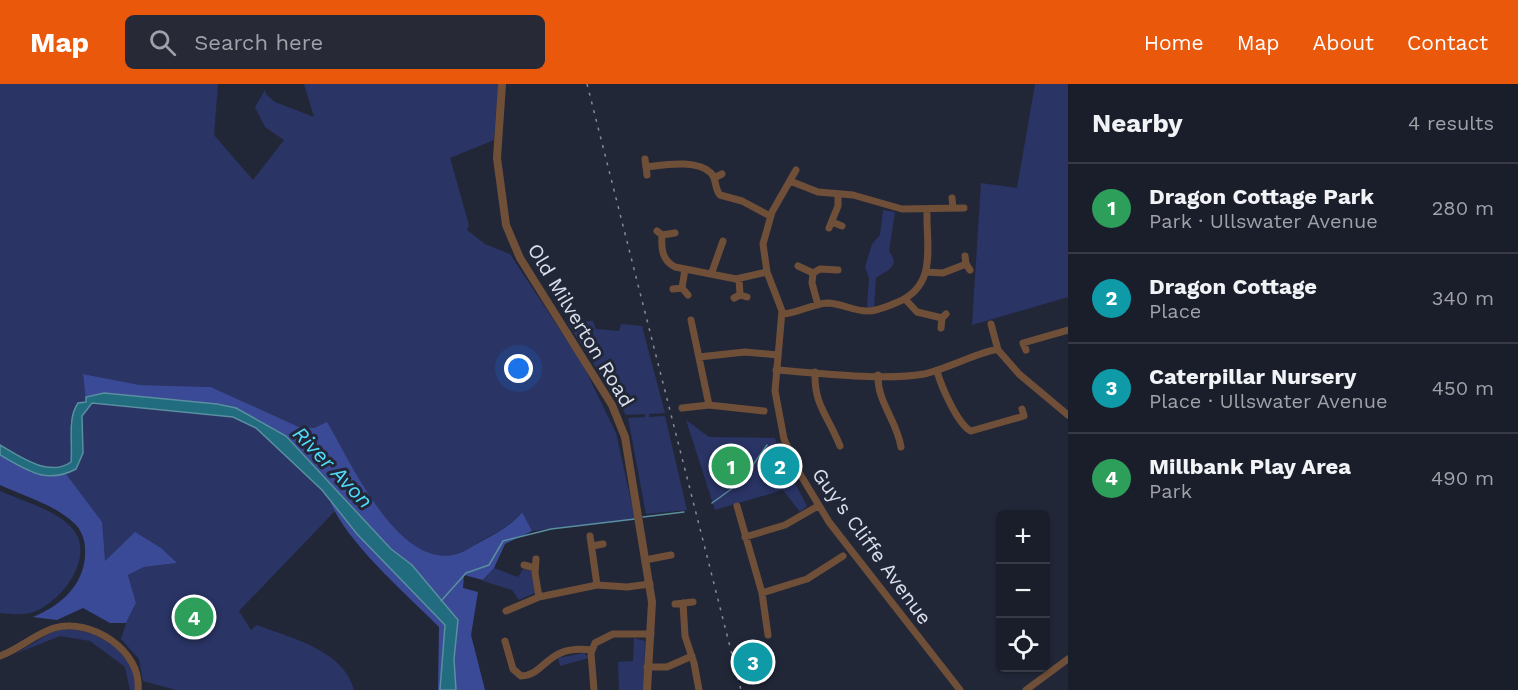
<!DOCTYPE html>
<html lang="en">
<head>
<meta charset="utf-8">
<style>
	body { margin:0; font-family:"Work Sans",sans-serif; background:#272a36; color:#f1f3f6 }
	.controls { position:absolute; right:18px; bottom:18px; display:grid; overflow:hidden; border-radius:9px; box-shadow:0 2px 4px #0004 }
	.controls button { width:54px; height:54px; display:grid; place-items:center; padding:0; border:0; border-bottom:2px solid #383b47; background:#1a1d2a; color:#f1f3f6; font:30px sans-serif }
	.you { position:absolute; left:519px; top:285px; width:21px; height:21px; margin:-15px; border:4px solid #fff; border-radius:50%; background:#1a73e8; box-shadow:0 0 0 9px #1a73e833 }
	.badge { display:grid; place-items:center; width:39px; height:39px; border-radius:50%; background:#ea580c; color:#fff; font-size:20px; font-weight:700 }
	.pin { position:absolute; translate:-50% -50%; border:3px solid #fff; box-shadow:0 2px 6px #0006 }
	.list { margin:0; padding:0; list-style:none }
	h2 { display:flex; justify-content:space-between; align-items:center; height:78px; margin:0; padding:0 24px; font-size:26px }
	h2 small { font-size:20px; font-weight:400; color:#9fa2a8 }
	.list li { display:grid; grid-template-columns:39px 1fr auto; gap:18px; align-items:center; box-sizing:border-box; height:90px; padding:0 24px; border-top:2px solid #383b47 }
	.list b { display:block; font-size:22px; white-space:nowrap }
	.list p { margin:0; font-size:20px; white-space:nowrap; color:#9fa2a8 }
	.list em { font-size:20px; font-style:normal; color:#9fa2a8 }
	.icon { flex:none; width:33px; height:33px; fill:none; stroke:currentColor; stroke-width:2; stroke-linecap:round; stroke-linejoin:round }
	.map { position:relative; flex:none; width:1068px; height:606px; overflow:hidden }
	header { display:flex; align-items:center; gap:36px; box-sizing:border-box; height:84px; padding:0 30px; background:#ea580c; color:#fff }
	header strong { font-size:28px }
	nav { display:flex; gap:33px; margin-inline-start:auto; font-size:21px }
	.search { width:420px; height:54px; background:#272a36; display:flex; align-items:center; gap:15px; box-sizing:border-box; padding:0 21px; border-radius:9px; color:#9fa2a8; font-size:22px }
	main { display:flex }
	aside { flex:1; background:#1a1d2a }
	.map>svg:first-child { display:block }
	.green { fill:#2a3465 }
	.forest { fill:#3b4a97 }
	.water { fill:#216c7e; stroke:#598f9f; stroke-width:1.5 }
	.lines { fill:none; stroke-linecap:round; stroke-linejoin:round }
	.stream { stroke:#598f9f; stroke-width:1.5 }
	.minor { stroke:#704f38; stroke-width:7 }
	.tertiary { stroke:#704f38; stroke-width:8 }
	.rail { stroke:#868a98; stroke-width:1.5; stroke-dasharray:3 6; stroke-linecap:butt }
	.labels { text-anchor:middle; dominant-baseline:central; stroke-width:6; stroke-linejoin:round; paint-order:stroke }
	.street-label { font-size:20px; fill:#dce0ec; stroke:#222738 }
	.water-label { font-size:21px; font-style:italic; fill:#51dcfc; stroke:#222738 }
</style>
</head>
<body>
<header>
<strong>Map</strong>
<div class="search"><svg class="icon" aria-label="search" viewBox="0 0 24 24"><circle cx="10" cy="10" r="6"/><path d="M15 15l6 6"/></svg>Search here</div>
<nav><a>Home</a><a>Map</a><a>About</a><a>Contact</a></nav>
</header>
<main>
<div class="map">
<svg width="1068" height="606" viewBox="0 0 1068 606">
	<rect width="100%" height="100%" fill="#222738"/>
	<path class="green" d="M0 0H218L214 51 253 96 284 56 265 43 255 23 265 6 266 10 275 18 314 33 304 0H498L494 56 450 74 469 141 467 146 485 160 510 170 583 281 616 349 635 435 532 447 521 428C510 443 497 448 481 457 472 462 464 469 453 471 396 481 351 379 327 339L314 344 299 343 211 303 140 301 83 290 86 318 234 329 257 339 326 403 327 413 335 427 239 527 251 546 257 541C291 554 344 566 354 606H176L143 597 139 575 121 555 126 539 136 519 128 491 144 483 176 479 105 477 77 408 64 387 73 380 78 328 70 338 74 355 71 379C48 393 20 372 0 361Z
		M1035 0H1068V213L972 241 981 99 1017 104Z
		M883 126 895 128 889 167C901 183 888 185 876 194L874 224 867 223 869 194 865 183 872 160 880 151Z
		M593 237 596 245 619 247 621 240 642 242 665 329 649 330V333L665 332 687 426 646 430 628 334 645 333V330L626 331 567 238Z
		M686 336 709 353 775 354 778 364 762 382 775 394 786 382 807 422 800 428 783 406 715 426Z
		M0 407C22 417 53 425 70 442 98 469 64 515 36 527 25 532 12 530 0 529Z
		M494 484 518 493 523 485 531 487 535 509 519 516 512 506 483 497Z
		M64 545C88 545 117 557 131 578 135 585 135 597 136 606H130L125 583 90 557 60 552 15 570 52 548Z
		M634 554 645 557 644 606H619L618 578 633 577Z
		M584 569 589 574 560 582 558 574Z"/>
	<path class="forest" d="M83 290 140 301 211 303 299 343 314 344 327 338C351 378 396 481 453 471 464 469 472 462 482 457 498 448 510 443 522 428L532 447 505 460 494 484 483 496 464 491 463 504 478 508 471 551 485 606H438L439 543C407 510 332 447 326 403L282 355 234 329 106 314 86 318Z
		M0 371C22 383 40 397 66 390L102 438 105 477 135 448 161 464 177 479 144 483 128 491 136 519 126 539H110L83 524 57 536 33 533C62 521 87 499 85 464 85 456 81 445 74 439 55 421 24 412 0 401Z"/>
	<path class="water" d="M104 309 217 320 236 324 286 352 391 465 412 481 458 536 454 575 456 606H440L445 541 357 450 322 406 256 344 233 333 92 319 82 332 83 369 76 385C46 401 27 386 0 371V361C19 372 49 394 71 378 73 358 67 335 78 319L86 318V313Z"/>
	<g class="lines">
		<path class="stream" d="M712 419 741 398 767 361
			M643 433 684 428
			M441 517 466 489 489 481 503 457 551 445 635 435"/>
		<path class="minor" d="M645 75 647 91
			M646 83C664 81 697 75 711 89 717 95 714 104 720 111L742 117 770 132
			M796 86 772 128 763 160 767 188 782 227 775 307 784 355 800 390 829 438 960 606
			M714 94 722 90
			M790 97 818 108 853 111 902 125 964 124
			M952 114 953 124
			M832 138 842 142
			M829 144 838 122V110
			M657 147 662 151 675 149
			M662 151C661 165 662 176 675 183L736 195 767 188
			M965 172 966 180 970 186
			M798 182 813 189
			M712 188 723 157
			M926 188 943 189 966 180
			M739 195 740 211
			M682 204 685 185
			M673 205 682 204 688 211
			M734 214 740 211 747 213
			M905 215 917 228 942 234
			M818 221 812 199 813 189 820 185 838 186
			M783 230C798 229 812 220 827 219 841 219 853 227 867 227 878 227 888 222 898 218 938 201 926 162 927 126
			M691 236 709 321
			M991 240 998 266 1019 290 1068 331
			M941 244 942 234 946 230
			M1026 266 1023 259 1068 246
			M699 273 745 268 778 271
			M776 286C819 289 884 297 924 290 942 287 988 264 998 266
			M937 287C941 302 958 341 971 347L1024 332 1022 325
			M815 288C814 322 828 331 840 362
			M878 291C877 318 897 337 901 363
			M682 324 709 321 764 327
			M737 422 762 509 768 551
			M590 452 597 501
			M745 453 785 441 818 422
			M592 462 603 460
			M536 475 535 489 539 513
			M645 476 671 471
			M524 481 535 484
			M762 509 807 495 843 472
			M683 519 685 552 694 579 699 606
			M675 520 693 518
			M506 527 539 513 597 501 627 503 650 500
			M505 557 513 585 521 592C547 591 545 560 592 566
			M0 572C19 565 35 550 54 544 91 533 142 567 138 606
			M647 583H667L692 572
			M594 606 591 569 595 559 613 550H651
			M1026 606 1068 575"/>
		<path class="tertiary" d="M502 0 497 74 506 141 520 174 612 321 625 353 652 518 647 606"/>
		<path class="rail" d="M587 0 741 606"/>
	</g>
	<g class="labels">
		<g class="street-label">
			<text transform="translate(581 241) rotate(59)">Old Milverton Road</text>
			<text transform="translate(872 462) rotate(54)">Guy's Cliffe Avenue</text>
		</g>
		<g class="water-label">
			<text transform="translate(333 383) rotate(46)">River Avon</text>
		</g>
	</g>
</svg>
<div class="controls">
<button>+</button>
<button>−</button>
<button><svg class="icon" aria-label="locate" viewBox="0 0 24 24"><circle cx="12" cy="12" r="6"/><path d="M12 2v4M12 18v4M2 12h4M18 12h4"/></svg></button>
</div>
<div class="you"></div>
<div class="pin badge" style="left:731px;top:382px;background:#2e9e5b">1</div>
<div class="pin badge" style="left:780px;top:382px;background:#0f9aa8">2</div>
<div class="pin badge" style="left:753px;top:578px;background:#0f9aa8">3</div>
<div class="pin badge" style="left:194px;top:533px;background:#2e9e5b">4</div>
</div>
<aside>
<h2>Nearby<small>4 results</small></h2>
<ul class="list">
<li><span class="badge" style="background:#2e9e5b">1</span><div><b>Dragon Cottage Park</b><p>Park · Ullswater Avenue</p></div><em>280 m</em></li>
<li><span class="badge" style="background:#0f9aa8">2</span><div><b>Dragon Cottage</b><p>Place</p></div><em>340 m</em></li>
<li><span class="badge" style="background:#0f9aa8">3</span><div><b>Caterpillar Nursery</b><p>Place · Ullswater Avenue</p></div><em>450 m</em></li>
<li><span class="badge" style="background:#2e9e5b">4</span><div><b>Millbank Play Area</b><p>Park</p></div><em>490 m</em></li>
</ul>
</aside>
</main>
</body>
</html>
